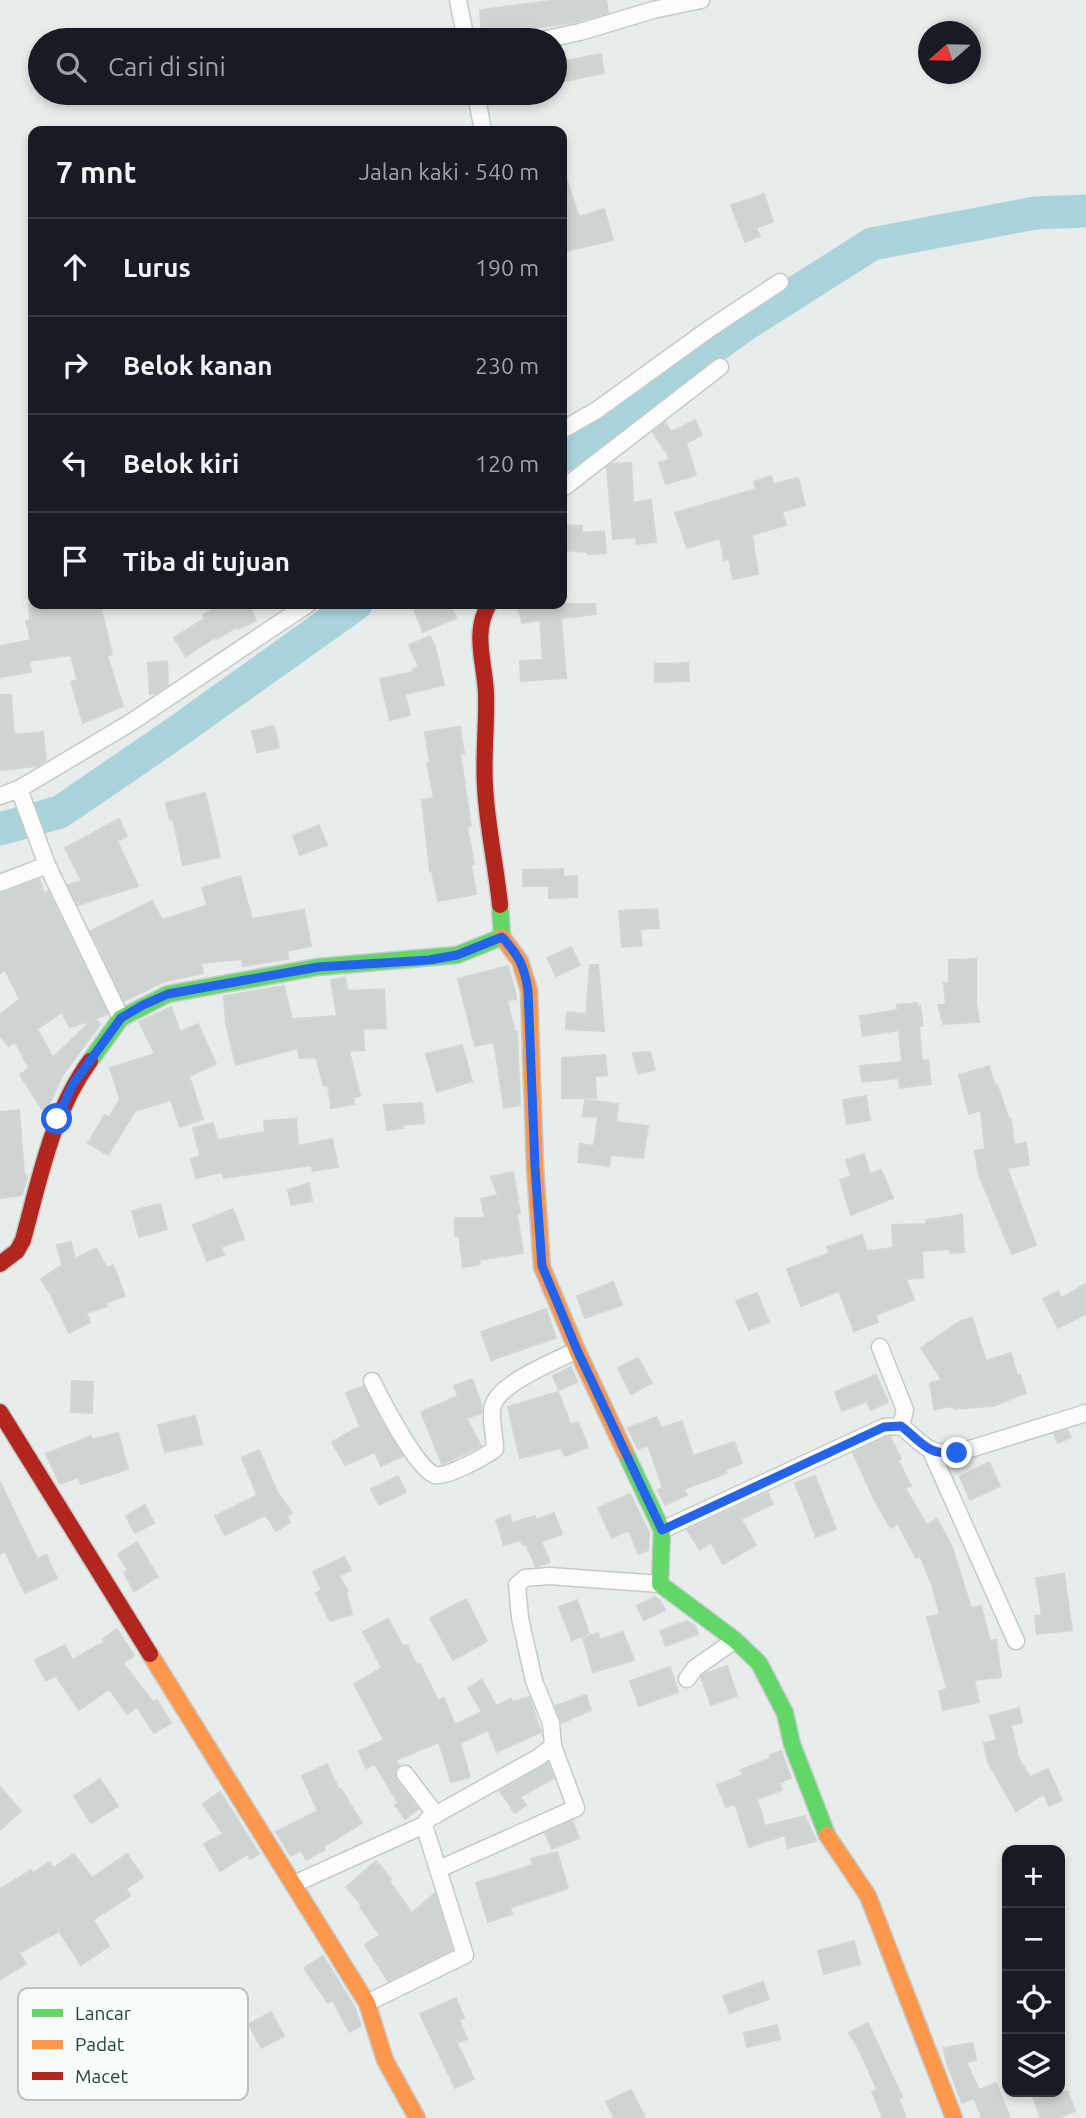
<!DOCTYPE html>
<html lang="id">
<head>
<meta charset="utf-8">
<style>
	body { margin:0; font-family:Ubuntu,sans-serif; background:#242831; color:#f1f3f6 }
	.controls { position:absolute; right:21px; bottom:21px; display:grid; overflow:hidden; border-radius:14px; box-shadow:0 4px 10px #0003 }
	.controls button { width:63px; height:63px; display:grid; place-items:center; padding:0; border:0; border-bottom:2px solid #363941; background:#171b24; color:#f1f3f6; font:35px sans-serif }
	.compass { position:absolute; left:918px; top:21px; width:63px; height:63px; border-radius:50%; background:#171b24; box-shadow:0 4px 10px #0003; rotate:250deg }
	.stop { position:absolute; width:21px; height:21px; margin:-16px; border:5px solid #2563eb; border-radius:50%; background:#fff }
	.stop.end { background:#2563eb; border-color:#fff; box-shadow:0 2px 7px #0008 }
	.list { margin:0; padding:0; list-style:none }
	h2 { display:flex; justify-content:space-between; align-items:center; height:91px; margin:0; padding:0 28px; font-size:30px }
	h2 small { font-size:23px; font-weight:400; color:#9ea1a6 }
	.list li { display:grid; grid-template-columns:46px 1fr auto; gap:21px; align-items:center; box-sizing:border-box; height:98px; padding:0 28px; border-top:2px solid #363941 }
	.list b { display:block; font-size:26px; white-space:nowrap }
	.list em { font-size:23px; font-style:normal; color:#9ea1a6 }
	.icon { flex:none; width:38px; height:38px; fill:none; stroke:currentColor; stroke-width:2; stroke-linecap:round; stroke-linejoin:round }
	.map { position:relative; flex:none; width:1086px; height:2118px; overflow:hidden }
	.search { position:absolute; background:#171b24; box-shadow:0 4px 10px #0003; left:28px; top:28px; width:539px; height:77px; display:flex; align-items:center; gap:18px; box-sizing:border-box; padding:0 24px; border-radius:38px; color:#9ea1a6; font-size:26px }
	.panel { position:absolute; background:#171b24; box-shadow:0 4px 10px #0003; left:28px; top:126px; width:539px; height:483px; border-radius:14px }
	.map>svg:first-child { display:block }
	.lines { fill:none; stroke-linecap:round; stroke-linejoin:round }
	.river { stroke:#a9d4db; stroke-width:33 }
	.building { fill:#cfd4d2; stroke:#d1d6d4; stroke-width:2; fill-rule:evenodd }
	.street-casing { stroke:#c5cac8; stroke-width:19 }
	.fast-casing { stroke:#c3cbc8; stroke-width:19 }
	.slow-casing { stroke:#c3cbc8; stroke-width:19 }
	.jam-casing { stroke:#c3cbc8; stroke-width:19 }
	.street { stroke:#fcfcfc; stroke-width:16 }
	.fast { stroke:#63d668; stroke-width:16 }
	.slow { stroke:#ff974d; stroke-width:16 }
	.jam { stroke:#b3261e; stroke-width:16 }
	.route { stroke:#2563eb; stroke-width:9 }
	.key { fill:#f7fbf9; stroke:#b8c4c0; stroke-width:2 }
	.key-label { font-size:19px; fill:#24423a }
</style>
</head>
<body>
<div class="map">
<svg width="1086" height="2118" viewBox="0 0 1086 2118">
	<rect width="100%" height="100%" fill="#e8edeb"/>
	<g class="lines">
		<path class="river" d="M562 456 743 326 872 244 1035 213 1086 211
			M0 829 60 812 171 736 356 604"/>
	</g>
	<path class="building" d="M558 0H606L608 13 571 23 496 33 497 40H482L480 10Z
		M601 54 604 73 555 83V63Z
		M562 175H565L579 217 604 209 613 240 562 252Z
		M764 194 773 222 756 228 760 236 745 242 731 205Z
		M695 420 702 435 686 443 696 475 666 484 659 463 670 459 653 432 665 422 671 432Z
		M631 463 633 503 651 500 656 542 637 544 636 537 613 539 607 468 611 464Z
		M771 476 774 484 798 478 805 505 782 512 786 525 752 535 758 574 733 579 729 559 724 560 720 538 687 548 675 513 756 489 754 482Z
		M564 525 582 526V533L604 531 606 553 588 554V552L563 550Z
		M29 604H100L112 654 107 656 123 706 83 723 71 682 77 680 71 655 29 661 31 672 0 677V646L31 640 26 621 30 620Z
		M223 604H249L256 621 238 629 237 627 216 639 215 637 186 656 174 638 205 618 203 615Z
		M412 604H449L456 618 423 632Z
		M518 604H595L596 614 561 618 566 678 521 681 520 661 543 660 540 620 522 623Z
		M430 636 435 647 444 685 405 694 410 715 390 720 380 679 413 672V669L419 667 409 645Z
		M167 661 168 685 156 693 150 694 148 663Z
		M688 663 689 681 655 682V664Z
		M0 695H11L14 735 43 732 46 761 37 766 0 770Z
		M274 726 279 748 257 752 252 731Z
		M460 727 464 753H460L471 826 467 827 474 864 471 865 476 894 438 901 432 871H430L422 800 434 798 427 763H430L425 732Z
		M205 793 220 857 183 865 173 819 170 820 166 803Z
		M119 819 127 836 117 841 138 886 78 905 68 885 82 881 65 848Z
		M319 825 327 845 300 855 293 836Z
		M563 869V877L577 876V897L549 898V886H523V870Z
		M240 876 252 919 304 910 311 946 287 951 288 959 243 966 242 959 201 963 203 973 163 982 124 1001 91 931 152 901 162 920 205 906 207 904 202 888Z
		M39 879 44 893 48 892 108 1014 95 1019 100 1024 62 1076 49 1105 42 1109 20 1075 29 1068 15 1041 9 1046 0 1036V1015L20 999 5 970 0 973V894ZM62 1012 70 1027 91 1021 53 1058 37 1029Z
		M657 909 659 928 640 929 642 945 622 947 619 911Z
		M571 947 580 965 556 976 547 958Z
		M976 959V1003L979 1022 943 1024 938 1005H946L944 983H949V960Z
		M590 965H598L604 1031 566 1029 567 1012 586 1014Z
		M508 966 516 996V999L507 1000 515 1032H517L520 1105 504 1108 494 1042 475 1046 458 979Z
		M345 978 348 991 384 989 386 1028 363 1029 364 1050 349 1051 360 1096 353 1097 354 1104 331 1108 328 1085 324 1086 316 1057 299 1058 298 1048 236 1065 226 1023 224 996 284 986 292 1019 337 1016 331 980Z
		M917 1003V1007L920 1006 923 1026H919L922 1061 928 1060 931 1084 900 1088 899 1078 862 1082 860 1066 902 1062 899 1030 863 1036 860 1016 898 1010 897 1005Z
		M171 1007 180 1032 198 1024 216 1064 189 1076 203 1119 180 1127 171 1100 135 1111 108 1155 88 1143 105 1115 109 1118 120 1099 110 1068 155 1054 139 1022Z
		M462 1045 472 1081 437 1092 426 1054Z
		M650 1052 655 1070 638 1074 633 1053Z
		M605 1055 607 1075 595 1076 596 1098H562V1058Z
		M989 1066 995 1086 997 1085 1009 1119H1011L1014 1145 1026 1143 1029 1165 1007 1168 1036 1245 1012 1254 979 1175 975 1151 985 1149 981 1110 969 1114 959 1075Z
		M866 1096 870 1120 847 1124 843 1100Z
		M585 1100 618 1104 616 1122 648 1126 643 1158 611 1155 609 1166 578 1162 580 1144 594 1146 598 1117 583 1116Z
		M422 1103 424 1123 402 1125 403 1128 387 1130 384 1105Z
		M19 1110 24 1174H26L27 1178 22 1195 0 1198V1112Z
		M296 1119 298 1146 332 1139 338 1167 313 1171 311 1165 224 1178 222 1172 196 1178 191 1159 200 1156 193 1128 213 1123 217 1140 265 1132 264 1121Z
		M864 1154 870 1174 881 1170 893 1198 851 1215 840 1180 851 1176 846 1160Z
		M513 1172 520 1213 517 1214 523 1253 479 1260 480 1264 463 1267 459 1236H455V1218H485L481 1199 498 1195 491 1177Z
		M309 1183 312 1201 291 1205 288 1190Z
		M160 1204 167 1229 139 1237 132 1211Z
		M233 1209 244 1239 221 1247 224 1255 207 1261 193 1225Z
		M962 1215 964 1252 950 1253V1249L922 1251 923 1278 906 1279 914 1300 875 1315 878 1322 854 1331 839 1291 801 1306 787 1269 830 1253 827 1247 862 1235 867 1251 893 1248 892 1225 926 1224V1220Z
		M71 1242 75 1259 96 1248 107 1268 113 1265 125 1296 106 1303 107 1306 86 1313 90 1322 69 1333 51 1295 41 1279 62 1265 57 1245Z
		M613 1282 622 1305 585 1318 577 1296Z
		M1086 1284V1314L1058 1328 1043 1299 1058 1291 1061 1298Z
		M757 1293 769 1322 749 1330 736 1301Z
		M546 1309 556 1338 491 1360 481 1332Z
		M972 1318 986 1361 1011 1353 1017 1376 1020 1375 1026 1393 993 1406 954 1409V1406L934 1409 930 1383 942 1380 921 1348 961 1321Z
		M638 1358 652 1383 631 1394 618 1368Z
		M571 1367 577 1382 559 1390 553 1376Z
		M876 1375 888 1402 871 1410 867 1401 842 1411 835 1392Z
		M472 1379 482 1406 481 1413 466 1418 481 1446 442 1464 421 1412 458 1396 454 1386Z
		M72 1381 93 1382 92 1413 71 1412Z
		M363 1386 403 1456 381 1466 375 1452 345 1465 332 1442 360 1426 346 1393Z
		M558 1392 571 1425 578 1422 588 1447 565 1456 561 1448 520 1458 508 1407Z
		M195 1416 202 1444 165 1452 158 1425Z
		M657 1417 661 1428 682 1421 693 1456 734 1442 742 1463 725 1470 727 1473 684 1489 687 1495 665 1505 658 1490 663 1488 648 1445 638 1449 628 1428Z
		M1067 1430 1071 1437 1058 1443 1054 1434Z
		M118 1433 128 1469 81 1484 79 1477 60 1484 46 1454 91 1436V1440Z
		M887 1437H890L901 1459 898 1460 911 1486 905 1488 927 1525 937 1519 952 1547 971 1608 981 1606 990 1641 996 1640 1001 1677 974 1680 979 1702 943 1710 939 1691 947 1689 927 1617 940 1615 932 1584 920 1556 916 1558 898 1524 891 1528 876 1503 853 1453Z
		M259 1450 277 1492 292 1513 287 1516 290 1522 276 1531 266 1515 225 1535 215 1516 257 1495 242 1458Z
		M989 1462 1000 1486 970 1500 960 1477Z
		M398 1476 406 1492 379 1505 371 1489Z
		M815 1476 836 1529 816 1537 795 1483Z
		M0 1482 37 1559 46 1555 57 1578 25 1593 5 1551 0 1554Z
		M768 1493 773 1504 741 1519 756 1545 723 1564 711 1542 700 1550 687 1530Z
		M630 1494 649 1533 648 1550 638 1554 629 1530 612 1538 598 1508Z
		M145 1505 154 1523 135 1533 126 1516Z
		M554 1513 562 1534 541 1542 550 1562 536 1567 526 1544 523 1545 520 1540 504 1545 496 1520 510 1515 512 1523 535 1516 536 1520Z
		M137 1542 158 1577 134 1591 124 1572 128 1571 118 1554Z
		M344 1557 351 1570 339 1576 348 1591 346 1592 352 1614 330 1621 316 1593 322 1590 313 1572Z
		M1064 1574 1072 1630 1037 1634 1035 1616H1042L1036 1578Z
		M655 1597 660 1601 665 1610 644 1620 637 1606Z
		M466 1599 487 1641 453 1660 430 1618Z
		M577 1600 589 1633 572 1640 559 1607Z
		M388 1619 403 1647 407 1645 417 1666 420 1664 438 1700 444 1698 455 1725 482 1712 468 1688 482 1680 496 1706 511 1699 512 1702 529 1697 541 1732 497 1752 488 1730 460 1743 470 1777 451 1782 439 1742 396 1760 399 1765 395 1771 396 1780 418 1809 405 1819 395 1805 398 1803 375 1764 366 1768 359 1751 384 1740 354 1684 382 1668 363 1632Z
		M687 1621 695 1626 698 1634 666 1646 660 1631Z
		M117 1629 134 1656 123 1663 153 1702 157 1700 171 1723 154 1733 137 1707 127 1714 109 1689 79 1710 56 1676 46 1681 35 1660 65 1645 72 1660 104 1642 103 1639Z
		M623 1632 634 1660 593 1672 583 1638 598 1633 600 1640Z
		M727 1666 737 1696 711 1705 701 1677 705 1674Z
		M670 1667 678 1692 639 1706 630 1681Z
		M586 1695 591 1710 562 1723 555 1706Z
		M1019 1708 1022 1722 1011 1725 1018 1757 1030 1777 1048 1769 1062 1800 1049 1806 1044 1794 1016 1811 988 1762 984 1743 997 1740 990 1716Z
		M781 1751 791 1778 779 1783 782 1790 757 1799 765 1826 805 1816 816 1841 788 1848 785 1835 749 1847 735 1804 726 1807 717 1785 743 1775 741 1770 771 1758 770 1755Z
		M548 1763 554 1778 520 1797 526 1805 515 1813 500 1791Z
		M327 1764 339 1790 341 1789 362 1823 323 1847 325 1850 306 1860 301 1850 291 1856 276 1832 318 1811 302 1776Z
		M100 1779 118 1806 91 1823 74 1796Z
		M0 1787 21 1811 0 1830Z
		M220 1792 259 1854 250 1859 248 1854 220 1871 204 1844 223 1834 203 1804Z
		M572 1821 579 1838 552 1849 545 1833Z
		M557 1852 568 1888 510 1908 512 1914 488 1922 476 1883 533 1865 531 1859Z
		M74 1854 92 1878 127 1854 143 1877 126 1889 130 1896 93 1920 109 1946 81 1965 59 1931 19 1953 26 1964 0 1979V1889L31 1870 33 1873 50 1862 53 1868Z
		M376 1861 391 1879 389 1881 412 1913 435 1893 452 1950 388 1981 365 1945 380 1935 360 1907 362 1905 346 1887Z
		M854 1941 860 1964 824 1974 818 1951Z
		M323 1956 355 2008 361 2026 349 2032 333 2000 328 2003 304 1968Z
		M763 1982 769 1999 730 2013 723 1996Z
		M456 1998 464 2018 459 2020 467 2039 457 2043 474 2079 455 2088 420 2014Z
		M271 2012 284 2036 261 2048 249 2024Z
		M868 2023 902 2097 898 2098 906 2118H883L872 2092 877 2089 859 2049 849 2033Z
		M777 2025 780 2039 747 2047 744 2033Z
		M973 2043 976 2060 966 2062 979 2090 996 2083 1010 2118H982L974 2098 962 2103 946 2060 944 2048Z
		M631 2090 645 2118H614L606 2102Z
		M1031 2092H1068L1075 2111 1058 2118H1041Z"/>
	<g class="lines">
		<defs>
			<path id="street" d="M458 0 466 40
				M542 40 580 32 653 10 701 0
				M476 93 483 131
				M562 430 597 410 709 329 780 282
				M562 489 720 367
				M19 789 47 865 121 1018
				M0 796 19 789 130 723 308 604
				M0 883 47 865
				M880 1347 905 1410 901 1426
				M372 1381C381 1399 417 1470 435 1475 446 1478 486 1456 495 1449 495 1436 491 1424 492 1411 492 1385 556 1361 577 1350
				M931 1451 1016 1641
				M662 1530 884 1427 901 1426C923 1444 927 1455 957 1453L1086 1413
				M687 1679 695 1668 735 1640
				M405 1774 436 1815
				M439 1869 576 1808 553 1746 551 1723 534 1681 520 1618 517 1585 525 1578 549 1576 660 1584
				M294 1884 424 1825
				M367 2003 465 1955 424 1825 428 1819 539 1757 553 1746"/>
			<path id="fast" d="M90 1061 121 1018 168 994 318 967 457 955 502 937 500 905
				M625 1452 662 1530 660 1584 735 1640 759 1663 785 1713 792 1744 827 1835"/>
			<path id="slow" d="M502 937 520 961 529 990 535 1167 542 1267 577 1350 625 1452
				M150 1654 367 2003 385 2060 417 2118
				M827 1835 868 1896 954 2118"/>
			<path id="jam" d="M489 604C472 633 485 663 486 694 487 725 483 755 485 786 487 826 496 865 500 905
				M0 1264 17 1251 23 1240C40 1178 52 1113 90 1061
				M0 1412 150 1654"/>
		</defs>
		<use href="#street" class="street-casing"/>
		<use href="#fast" class="fast-casing"/>
		<use href="#slow" class="slow-casing"/>
		<use href="#jam" class="jam-casing"/>
		<use href="#street" class="street"/>
		<use href="#fast" class="fast"/>
		<use href="#slow" class="slow"/>
		<use href="#jam" class="jam"/>
	</g>
	<g class="lines">
		<path class="route" d="M57 1119 73 1084 121 1018 143 1005 168 994 318 967 429 960 457 955 502 937C519 956 524 965 528 990L535 1167 542 1266 577 1350 662 1530 884 1427 901 1426C924 1444 927 1455 957 1453"/>
	</g>
	<rect x="18" y="1988" width="230" height="112" rx="10" class="key"/>
	<rect x="32" y="2009" width="31" height="8" fill="#63d668"/>
	<rect x="32" y="2040" width="31" height="9" fill="#ff974d"/>
	<rect x="32" y="2072" width="31" height="8" fill="#b3261e"/>
	<g class="key-label">
		<text x="75" y="2020">Lancar</text>
		<text x="75" y="2051">Padat</text>
		<text x="75" y="2083">Macet</text>
	</g>
</svg>
<div class="controls">
<button>+</button>
<button>−</button>
<button><svg class="icon" aria-label="locate" viewBox="0 0 24 24"><circle cx="12" cy="12" r="6"/><path d="M12 2v4M12 18v4M2 12h4M18 12h4"/></svg></button>
<button><svg class="icon" aria-label="layers" viewBox="0 0 24 24"><path d="M12 4l9 5-9 5-9-5zM3 14l9 5 9-5"/></svg></button>
</div>
<svg class="compass" viewBox="-18 -18 36 36"><path d="M0-13l5 13h-10z" fill="#e53935"/><path d="M0 13l5-13h-10z" fill="#9ea1a6"/></svg>
<div class="stop" style="left:57px;top:1119px"></div>
<div class="stop end" style="left:957px;top:1453px"></div>
<div class="search"><svg class="icon" aria-label="search" viewBox="0 0 24 24"><circle cx="10" cy="10" r="6"/><path d="M15 15l6 6"/></svg>Cari di sini</div>
<section class="panel">
<h2>7 mnt<small>Jalan kaki · 540 m</small></h2>
<ul class="list">
<li><svg class="icon" aria-label="ahead" viewBox="0 0 24 24"><path d="M12 20V5M6 11l6-6 6 6"/></svg><div><b>Lurus</b></div><em>190 m</em></li>
<li><svg class="icon" aria-label="right" viewBox="0 0 24 24"><path d="M7 20v-9h11M14 6l5 5-5 5"/></svg><div><b>Belok kanan</b></div><em>230 m</em></li>
<li><svg class="icon" aria-label="left" viewBox="0 0 24 24"><path d="M17 20v-9H6M10 6l-5 5 5 5"/></svg><div><b>Belok kiri</b></div><em>120 m</em></li>
<li><svg class="icon" aria-label="arrive" viewBox="0 0 24 24"><path d="M6 21V4h12l-3 4 3 4H6"/></svg><div><b>Tiba di tujuan</b></div></li>
</ul>
</section>
</div>
</body>
</html>
